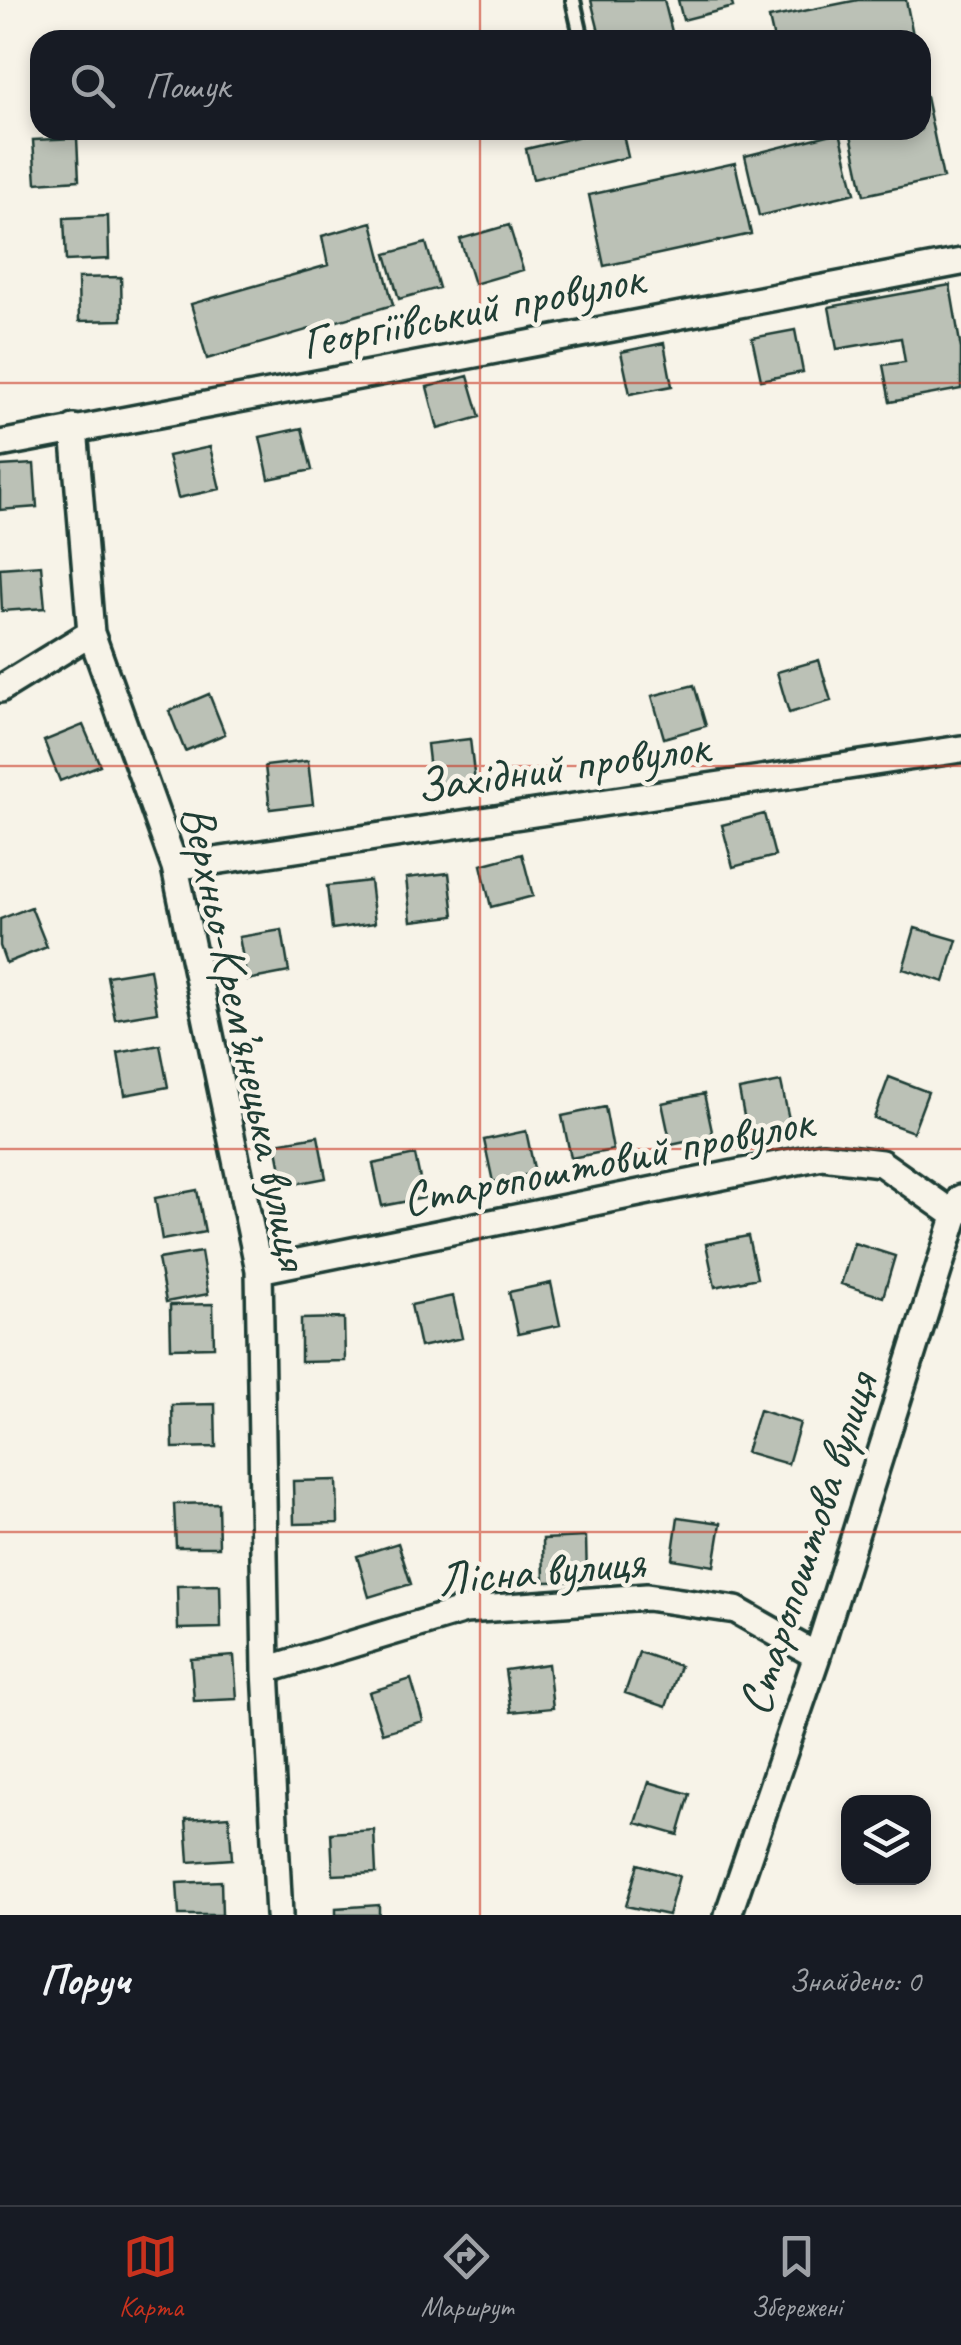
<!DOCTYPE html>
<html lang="uk">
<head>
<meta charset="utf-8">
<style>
	body { margin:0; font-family:Caveat,sans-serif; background:#242831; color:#f1f3f6 }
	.controls { position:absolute; right:30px; bottom:30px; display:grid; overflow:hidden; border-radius:20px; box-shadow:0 5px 15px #0003 }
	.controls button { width:90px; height:90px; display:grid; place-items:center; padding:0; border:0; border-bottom:2px solid #363941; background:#171b24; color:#f1f3f6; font:50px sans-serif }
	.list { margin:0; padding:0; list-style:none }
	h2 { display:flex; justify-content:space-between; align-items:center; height:130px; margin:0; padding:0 40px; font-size:42px }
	h2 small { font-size:32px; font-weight:400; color:#9ea1a6 }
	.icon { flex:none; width:55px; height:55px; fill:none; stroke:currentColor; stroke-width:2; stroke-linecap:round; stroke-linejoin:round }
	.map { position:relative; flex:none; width:961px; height:1915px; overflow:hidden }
	.search { position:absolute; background:#171b24; box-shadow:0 5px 15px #0003; left:30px; right:30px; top:30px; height:110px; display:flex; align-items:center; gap:25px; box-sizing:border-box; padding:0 35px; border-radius:30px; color:#9ea1a6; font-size:38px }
	.sheet { height:290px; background:#171b24 }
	nav { display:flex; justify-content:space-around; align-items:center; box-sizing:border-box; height:140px; border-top:2px solid #363941; background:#171b24; font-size:28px; color:#9ea1a6 }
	nav a { display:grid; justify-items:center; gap:5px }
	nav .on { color:#c8321e }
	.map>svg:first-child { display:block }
	.building { fill:#bbc1b6; stroke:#1f3d34; stroke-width:2.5 }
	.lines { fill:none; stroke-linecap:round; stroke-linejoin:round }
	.lane-casing { stroke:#1f3d34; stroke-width:20 }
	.street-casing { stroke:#1f3d34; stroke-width:32 }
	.lane { stroke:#f7f3e8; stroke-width:12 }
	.street { stroke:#f7f3e8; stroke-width:25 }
	.grid { fill:none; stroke:#c8321e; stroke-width:2.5; stroke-opacity:0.55 }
	.labels { text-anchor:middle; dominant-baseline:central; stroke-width:9; stroke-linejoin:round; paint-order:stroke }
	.street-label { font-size:48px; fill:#1f3d34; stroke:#f7f3e8 }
</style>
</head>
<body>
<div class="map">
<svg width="961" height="1915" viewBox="0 0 961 1915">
	<rect width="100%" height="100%" fill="#f7f3e8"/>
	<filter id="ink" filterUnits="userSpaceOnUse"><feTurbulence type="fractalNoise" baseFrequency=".01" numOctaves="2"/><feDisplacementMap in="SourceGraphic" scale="20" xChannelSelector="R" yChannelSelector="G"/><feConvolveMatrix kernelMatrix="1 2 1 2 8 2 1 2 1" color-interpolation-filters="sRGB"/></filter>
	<g filter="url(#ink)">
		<path class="building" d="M591 0H664L674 40H601Z
			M678 0H731L733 7 683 20Z
			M858 0H906L914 40H774L769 18Z
			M921 73 943 178 864 195 850 130H921Z
			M606 130H622L628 157 533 179 526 149Z
			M840 132 855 193 759 216 745 156Z
			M77 138 79 180 36 183 33 140Z
			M735 163 751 234 604 266 589 195Z
			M108 216 109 259 66 261 64 218Z
			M372 222 393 305 207 359 191 304 328 265 322 236Z
			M509 225 523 270 474 284 460 239Z
			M426 243 439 288 399 299 386 254Z
			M121 277 122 320 79 321 78 278Z
			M950 285 961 349V389L890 402 883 365 905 362 901 338 837 349 829 307Z
			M795 330 803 372 761 380 752 338Z
			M664 343 672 386 630 394 621 352Z
			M468 376 480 417 438 429 427 387Z
			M302 428 312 470 269 479 260 437Z
			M210 447 220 489 178 498 168 456Z
			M34 464 37 507 0 510V466Z
			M41 565 45 608 2 611 0 568Z
			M819 660 831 701 789 713 777 672Z
			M694 685 706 726 664 738 652 696Z
			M209 694 225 734 185 751 169 711Z
			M83 725 100 765 60 781 44 741Z
			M470 739 475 782 432 787 427 744Z
			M308 761 313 804 270 809 265 766Z
			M764 814 775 856 733 867 722 825Z
			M522 854 533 896 491 907 481 865Z
			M449 873 454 916 411 921 406 878Z
			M370 881 375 923 332 929 327 886Z
			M31 907 47 947 6 963 0 946V919Z
			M915 928 957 940 944 982 903 969Z
			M282 930 289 972 247 980 239 937Z
			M150 969 157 1012 115 1019 107 976Z
			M160 1045 168 1087 125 1095 118 1053Z
			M889 1077 928 1092 913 1132 874 1118Z
			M781 1082 790 1124 747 1132 739 1090Z
			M704 1094 713 1136 671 1145 662 1103Z
			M605 1107 613 1150 571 1158 562 1116Z
			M526 1131 535 1173 493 1182 484 1140Z
			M318 1136 326 1178 284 1186 276 1143Z
			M415 1155 424 1198 382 1206 373 1164Z
			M197 1190 205 1232 162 1240 155 1198Z
			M748 1236 757 1278 715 1287 706 1244Z
			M854 1243 895 1256 883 1297 841 1284Z
			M201 1252 208 1294 166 1302 158 1259Z
			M551 1283 560 1325 518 1334 509 1292Z
			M453 1296 462 1338 420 1347 411 1305Z
			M213 1304 214 1347 171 1348 170 1305Z
			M344 1318 345 1361 301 1362V1319Z
			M215 1404 216 1447 173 1448 172 1405Z
			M759 1410 800 1423 788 1464 746 1452Z
			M337 1480 338 1523 294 1524 293 1481Z
			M218 1503 219 1547H176L174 1504Z
			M678 1517 721 1523 714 1566 672 1559Z
			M586 1537 587 1581 544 1582 543 1539Z
			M398 1543 411 1584 369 1597 357 1556Z
			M220 1585 221 1628 178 1629 177 1586Z
			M639 1652 680 1666 666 1707 625 1693Z
			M234 1656 237 1699 194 1701 191 1659Z
			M548 1664 553 1708 511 1712 505 1670Z
			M411 1679 423 1721 382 1733 369 1692Z
			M649 1782 690 1794 678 1835 636 1823Z
			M229 1816 232 1859 189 1862 186 1819Z
			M374 1830 376 1873 333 1875 331 1833Z
			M638 1864 679 1876 668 1915 626 1906Z
			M221 1881 222 1915H179L177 1883Z
			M379 1905V1915H336V1908Z"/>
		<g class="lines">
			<defs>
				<path id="lane" d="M573 0 582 40"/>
				<path id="street" d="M74 428 91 633 175 867 259 1270 266 1670 279 1915
					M0 444 961 262
					M0 689 91 633
					M175 867 961 749
					M259 1270 822 1156 881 1163 956 1216
					M266 1670 465 1610 647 1597 736 1610 817 1656
					M728 1915 817 1656 961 1198"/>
			</defs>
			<use href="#lane" class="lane-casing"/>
			<use href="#street" class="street-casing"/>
			<use href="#lane" class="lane"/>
			<use href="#street" class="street"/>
		</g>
	</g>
	<path class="grid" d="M480 0V40M480 130V1915M0 383H961M0 766H961M0 1149H961M0 1532H961"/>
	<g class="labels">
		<g class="street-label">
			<text transform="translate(472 310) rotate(-11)">Георгіївський провулок</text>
			<text transform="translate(562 766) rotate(-8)">Західний провулок</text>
			<text transform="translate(246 1037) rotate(78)">Верхньо-Крем’янецька вулиця</text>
			<text transform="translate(607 1160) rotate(-11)">Старопоштовий провулок</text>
			<text transform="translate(807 1544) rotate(-72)">Старопоштова вулиця</text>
			<text transform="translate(541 1570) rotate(-5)">Лісна вулиця</text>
		</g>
	</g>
</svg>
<div class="controls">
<button><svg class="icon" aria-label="layers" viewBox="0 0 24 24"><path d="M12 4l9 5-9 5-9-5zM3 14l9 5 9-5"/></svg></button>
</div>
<div class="search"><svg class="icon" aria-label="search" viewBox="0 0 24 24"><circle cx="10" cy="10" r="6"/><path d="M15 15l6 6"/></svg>Пошук</div>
</div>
<section class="sheet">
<h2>Поруч<small>Знайдено: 0</small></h2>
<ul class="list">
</ul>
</section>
<nav>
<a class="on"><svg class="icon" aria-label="map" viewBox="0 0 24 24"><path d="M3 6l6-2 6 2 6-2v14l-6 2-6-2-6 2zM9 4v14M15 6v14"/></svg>Карта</a>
<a><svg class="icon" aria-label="directions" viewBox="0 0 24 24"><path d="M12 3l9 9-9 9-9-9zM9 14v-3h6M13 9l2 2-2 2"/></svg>Маршрут</a>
<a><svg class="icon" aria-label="saved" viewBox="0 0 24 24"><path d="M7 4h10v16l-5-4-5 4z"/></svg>Збережені</a>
</nav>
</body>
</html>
